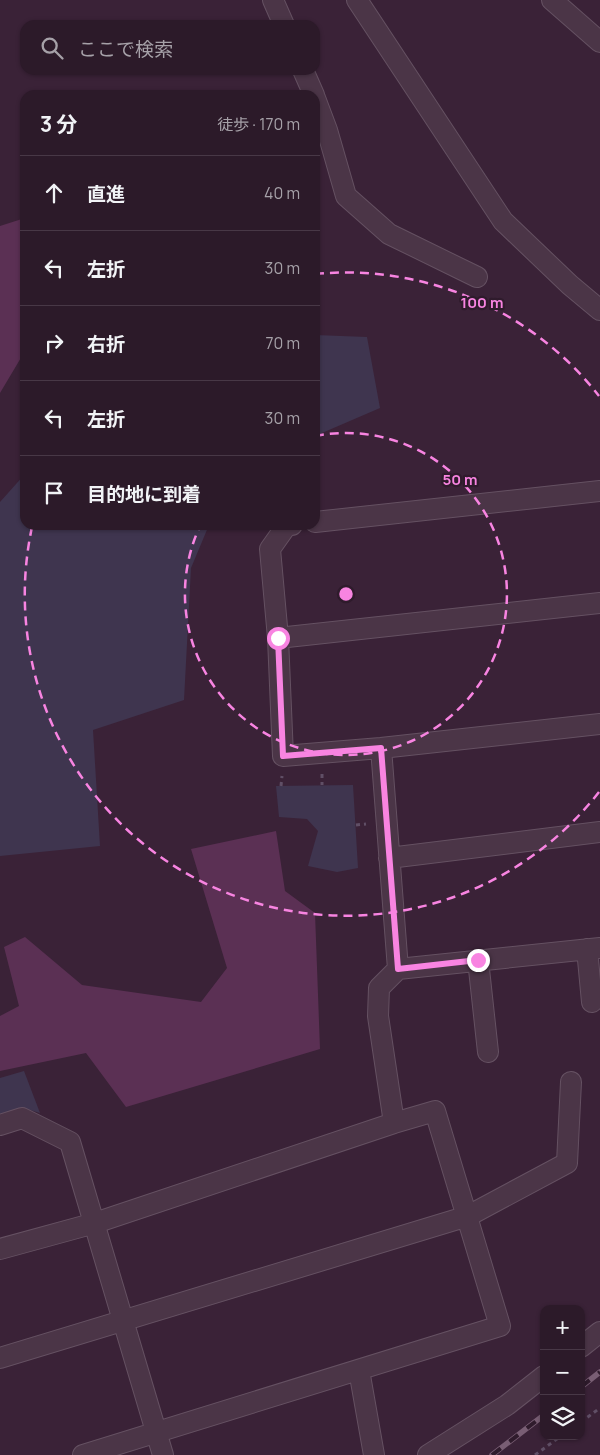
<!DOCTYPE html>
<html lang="ja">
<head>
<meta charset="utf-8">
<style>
	body { margin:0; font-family:Manrope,"Noto Sans JP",sans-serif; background:#382735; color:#f1f3f6 }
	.controls { position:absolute; right:15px; bottom:15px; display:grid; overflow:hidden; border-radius:10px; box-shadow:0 1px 4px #0004 }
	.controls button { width:45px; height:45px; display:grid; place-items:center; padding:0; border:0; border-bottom:1px solid #483846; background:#2c1a29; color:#f1f3f6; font:25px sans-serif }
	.stop { position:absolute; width:15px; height:15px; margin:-11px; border:4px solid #f884e1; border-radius:50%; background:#fff }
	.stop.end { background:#f884e1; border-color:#fff; box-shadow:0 1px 5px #0008 }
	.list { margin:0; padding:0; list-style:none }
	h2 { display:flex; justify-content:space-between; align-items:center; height:65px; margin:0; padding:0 20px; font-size:21px }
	h2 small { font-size:16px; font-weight:400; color:#a6a1a8 }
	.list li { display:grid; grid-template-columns:32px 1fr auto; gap:15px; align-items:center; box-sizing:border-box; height:75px; padding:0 20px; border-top:1px solid #483846 }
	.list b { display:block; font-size:19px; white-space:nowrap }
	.list em { font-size:16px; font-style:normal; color:#a6a1a8 }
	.icon { flex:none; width:28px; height:28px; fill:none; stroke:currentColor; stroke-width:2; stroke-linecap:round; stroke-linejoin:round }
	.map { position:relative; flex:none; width:600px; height:1455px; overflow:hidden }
	.search { position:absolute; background:#2c1a29; box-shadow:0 1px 4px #0004; left:20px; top:20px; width:300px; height:55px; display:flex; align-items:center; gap:12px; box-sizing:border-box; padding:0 18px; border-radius:15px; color:#a6a1a8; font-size:19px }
	.panel { position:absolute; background:#2c1a29; box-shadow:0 1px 4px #0004; left:20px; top:90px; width:300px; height:440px; border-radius:15px }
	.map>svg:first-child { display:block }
	.green { fill:#3f354f }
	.water { fill:#5b3054 }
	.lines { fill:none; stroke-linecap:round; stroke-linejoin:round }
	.street-casing { stroke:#655162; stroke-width:22 }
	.path { stroke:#604f66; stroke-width:3; stroke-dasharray:4 4; stroke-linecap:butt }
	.street { stroke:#4b3547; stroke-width:20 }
	.rail-casing { stroke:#795e74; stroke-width:5.5 }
	.rail { stroke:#2f1b2c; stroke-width:4; stroke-dasharray:11; stroke-linecap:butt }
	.route { stroke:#f884e1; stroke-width:6 }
	.ring { fill:none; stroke:#f884e1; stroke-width:2.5; stroke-dasharray:9 6 }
	.centre { fill:#f884e1; stroke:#2f1b2c; stroke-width:2.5 }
	.ring-label { font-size:15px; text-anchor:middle; font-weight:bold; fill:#f884e1; stroke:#2f1b2c; stroke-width:4.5; stroke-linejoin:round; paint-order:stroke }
</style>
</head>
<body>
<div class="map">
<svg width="600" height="1455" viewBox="0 0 600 1455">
	<rect width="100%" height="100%" fill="#3a2237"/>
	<path class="green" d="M315 335 367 337 380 408 315 436Z
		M25 474V525H209L191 568 184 700 93 730 100 846 0 856V502Z
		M353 785 358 868 337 872 308 866 318 831 307 819 279 817 276 786Z
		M24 1071 40 1113 23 1108 0 1114V1078Z"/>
	<path class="water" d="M25 218V351L0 393V226Z
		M276 831 285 891 315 913 320 1049 126 1107 86 1053 0 1071V1016L19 1006 4 947 25 937 82 985 201 1002 227 968 191 849Z"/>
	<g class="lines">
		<defs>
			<path id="street" d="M273 0 284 25
				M357 0 503 221 570 285 600 310
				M552 0 600 42
				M303 70 314 95
				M315 98 327 130 346 196 389 234 477 277
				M315 522 600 491
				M292 525H287L270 549 278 638 283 756 381 748 600 724
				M278 638 600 603
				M381 748 398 969
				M389 858 600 832
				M587 949 592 1002
				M478 960 488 1052
				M394 1123 378 1016 379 988 398 969 600 948
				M0 1125 22 1118 70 1142 163 1455
				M0 1249 95 1223 394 1123 435 1111 500 1326 83 1455
				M581 1347 600 1332
				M0 1358 468 1216 567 1163 571 1082
				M359 1370 374 1455
				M428 1455 507 1405 544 1376"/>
		</defs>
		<use href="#street" class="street-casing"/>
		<path class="path" d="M322 774V785
			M281 786 282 776
			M356 825 366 824
			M581 1422 600 1408
			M535 1455 561 1436"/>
		<use href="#street" class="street"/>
		<defs>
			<path id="rail" d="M581 1387 600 1372
				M492 1455 544 1415"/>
		</defs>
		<use href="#rail" class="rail-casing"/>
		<use href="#rail" class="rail"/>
	</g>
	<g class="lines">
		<path class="route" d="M278 638 283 756 381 748 398 969 478 960"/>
	</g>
	<g class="ring">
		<path d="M315 436A161 161 0 1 1 200 526"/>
		<path d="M599 792A321 321 0 0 1 32 527M315 274A321 321 0 0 1 599 396"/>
	</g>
	<circle cx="346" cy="594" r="8" class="centre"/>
	<g class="ring-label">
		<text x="482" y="308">100 m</text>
		<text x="460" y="485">50 m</text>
	</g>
</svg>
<div class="controls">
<button>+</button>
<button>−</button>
<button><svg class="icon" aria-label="layers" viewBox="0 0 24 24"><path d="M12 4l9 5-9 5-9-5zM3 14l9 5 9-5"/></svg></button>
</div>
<div class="stop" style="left:278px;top:638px"></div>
<div class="stop end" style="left:478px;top:960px"></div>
<div class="search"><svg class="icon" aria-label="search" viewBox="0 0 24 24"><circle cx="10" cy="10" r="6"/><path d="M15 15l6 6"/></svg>ここで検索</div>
<section class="panel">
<h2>3 分<small>徒歩 · 170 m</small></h2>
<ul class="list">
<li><svg class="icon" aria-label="ahead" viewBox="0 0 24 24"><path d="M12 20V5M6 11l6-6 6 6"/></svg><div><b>直進</b></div><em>40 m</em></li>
<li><svg class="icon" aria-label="left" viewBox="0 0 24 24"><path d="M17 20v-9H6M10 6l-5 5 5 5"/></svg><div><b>左折</b></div><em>30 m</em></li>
<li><svg class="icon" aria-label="right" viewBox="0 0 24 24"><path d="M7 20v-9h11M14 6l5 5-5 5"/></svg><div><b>右折</b></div><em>70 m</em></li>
<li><svg class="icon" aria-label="left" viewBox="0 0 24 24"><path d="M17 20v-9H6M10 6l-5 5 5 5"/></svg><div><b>左折</b></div><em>30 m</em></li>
<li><svg class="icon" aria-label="arrive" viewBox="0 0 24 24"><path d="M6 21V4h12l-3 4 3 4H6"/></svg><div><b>目的地に到着</b></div></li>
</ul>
</section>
</div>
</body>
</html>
